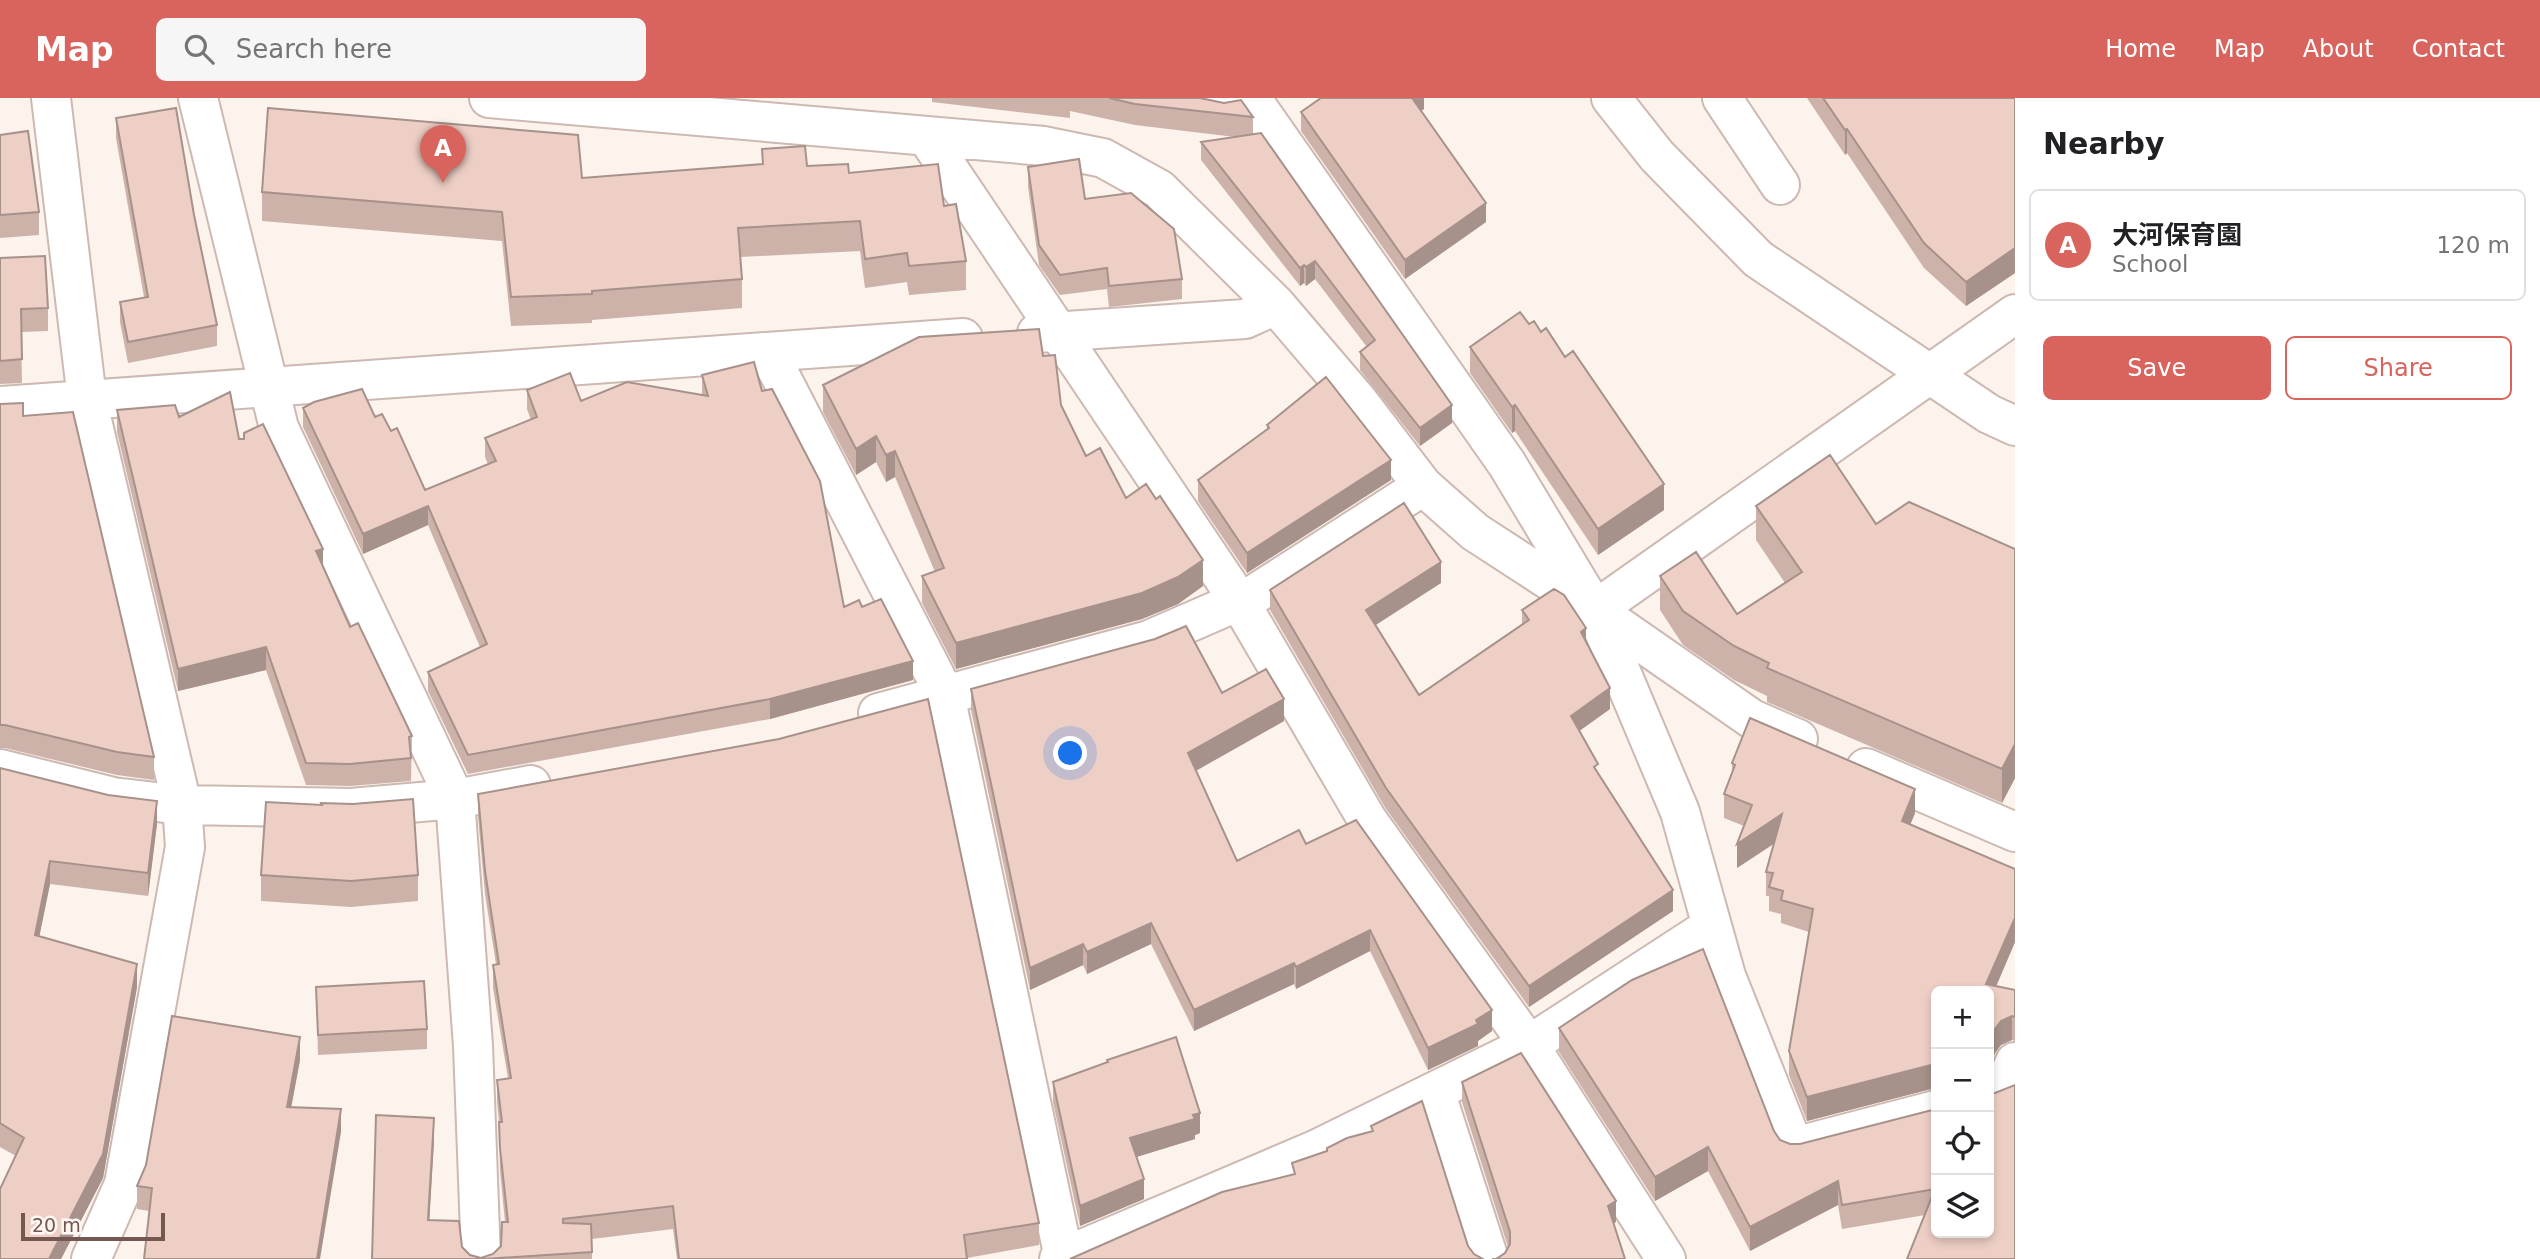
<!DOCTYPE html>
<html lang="en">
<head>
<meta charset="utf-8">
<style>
	body { margin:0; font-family:"DejaVu Sans","Noto Sans JP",sans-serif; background:#f6f6f6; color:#202124 }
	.controls { position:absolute; right:21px; bottom:21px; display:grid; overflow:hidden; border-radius:10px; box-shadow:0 4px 10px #0003 }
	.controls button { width:63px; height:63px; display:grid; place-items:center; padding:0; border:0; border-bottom:2px solid #e0e0e0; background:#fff; color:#202124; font:35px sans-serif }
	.scale { position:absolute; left:21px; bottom:18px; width:144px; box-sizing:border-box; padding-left:7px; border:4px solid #745750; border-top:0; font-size:19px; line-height:24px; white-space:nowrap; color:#745750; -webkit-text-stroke:5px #fef7f2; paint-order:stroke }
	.you { position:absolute; left:1071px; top:656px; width:24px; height:24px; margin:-18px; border:5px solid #fff; border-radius:50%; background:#1a73e8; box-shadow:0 0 0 10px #1a73e833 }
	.badge { display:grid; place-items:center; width:46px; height:46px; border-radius:50%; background:#d8645d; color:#fff; font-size:23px; font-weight:700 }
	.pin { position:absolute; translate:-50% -58px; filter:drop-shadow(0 2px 4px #0008) }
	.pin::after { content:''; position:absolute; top:37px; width:24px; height:21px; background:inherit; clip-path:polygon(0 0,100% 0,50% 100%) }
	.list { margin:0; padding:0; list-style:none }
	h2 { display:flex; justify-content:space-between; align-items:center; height:91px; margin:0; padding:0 28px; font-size:30px }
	h2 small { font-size:23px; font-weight:400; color:#757577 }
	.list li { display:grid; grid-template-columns:46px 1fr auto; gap:21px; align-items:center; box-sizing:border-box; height:112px; margin:0 14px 14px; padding:0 14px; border:2px solid #e0e0e0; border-radius:10px }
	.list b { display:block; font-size:26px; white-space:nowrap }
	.list p { margin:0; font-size:23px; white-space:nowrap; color:#757577 }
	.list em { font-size:23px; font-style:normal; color:#757577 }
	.actions { display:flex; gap:14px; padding:21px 28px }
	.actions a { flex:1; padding:16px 0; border:2px solid #d8645d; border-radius:10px; text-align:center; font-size:24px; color:#d8645d }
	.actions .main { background:#d8645d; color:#fff }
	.icon { flex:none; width:38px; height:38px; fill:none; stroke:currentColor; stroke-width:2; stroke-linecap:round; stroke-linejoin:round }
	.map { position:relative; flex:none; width:2015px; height:1161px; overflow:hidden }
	header { display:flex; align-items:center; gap:42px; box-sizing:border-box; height:98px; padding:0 35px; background:#d8645d; color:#fff }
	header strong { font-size:33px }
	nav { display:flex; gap:38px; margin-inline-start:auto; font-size:24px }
	.search { width:490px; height:63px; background:#f6f6f6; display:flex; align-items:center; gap:18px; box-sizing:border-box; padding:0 24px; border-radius:10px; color:#757577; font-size:26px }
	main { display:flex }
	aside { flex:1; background:#fff }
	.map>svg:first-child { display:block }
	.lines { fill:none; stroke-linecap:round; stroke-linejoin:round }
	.minor-casing { stroke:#cdb9b2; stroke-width:42 }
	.tertiary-casing { stroke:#cdb9b2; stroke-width:42 }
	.minor { stroke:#fff; stroke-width:38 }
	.tertiary { stroke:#fff; stroke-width:38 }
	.wall { fill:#cdb2aa }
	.shaded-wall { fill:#a7918b }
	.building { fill:#eecfc6; stroke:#a7918b; stroke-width:2 }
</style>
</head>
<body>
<header>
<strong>Map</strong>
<div class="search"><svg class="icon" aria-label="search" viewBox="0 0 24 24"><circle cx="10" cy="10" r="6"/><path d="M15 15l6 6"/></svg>Search here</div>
<nav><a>Home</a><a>Map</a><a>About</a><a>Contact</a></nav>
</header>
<main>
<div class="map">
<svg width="2015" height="1161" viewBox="0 0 2015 1161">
	<rect width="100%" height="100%" fill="#fbf3ec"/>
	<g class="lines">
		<defs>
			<path id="minor" d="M51 0 87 301 182 707 185 749 124 1086 91 1161
				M198 0 279 330 455 701 473 948 481 1161
				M489 0 1044 48 1103 60 1159 91 1276 207 1358 303 1423 388 1475 434 1595 512 1752 621 1798 641
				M1204 0 1228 5 1238 0
				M1251 0 1507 366 1595 512 1680 714 1726 878 1794 1049 1936 1012
				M1722 0 1780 87
				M927 39 1239 503 1368 723 1529 947 1666 1161
				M1037 235 1245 221 1276 207
				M768 254 945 597 1064 1160
				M1931 277 1989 316 2015 328
				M0 308 963 240
				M878 615 1149 542 1255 496 1423 388
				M1866 670 2015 734
				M0 671 113 699 182 707 351 710 455 701 531 687
				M1435 993 1489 1161
				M1989 998 2002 994 2015 964
				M1059 1161 1315 1052 1529 947 1712 828"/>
			<path id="tertiary" d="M1611 0 1657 58 1758 161 1931 277
				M1595 512 2015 216"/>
		</defs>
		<use href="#minor" class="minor-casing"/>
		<use href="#tertiary" class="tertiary-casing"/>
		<use href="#minor" class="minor"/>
		<use href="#tertiary" class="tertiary"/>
	</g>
	<path class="wall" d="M932 0H1200L1253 19V36L1452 325 1420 348 1360 272V254L1367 249 1315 181 1306 188 1304 185 1300 188 1201 62V44L1235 39 1135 27 1070 13V20L932 4Z
		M1424 0V11L1421 13 1486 124 1405 181 1301 33V14Z
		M1807 0H2015V175L1966 208 1924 170 1847 55 1845 57Z
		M116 20 194 117 217 227V248L128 265 120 224V204L144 199 116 40Z
		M0 37 39 114V137L0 140Z
		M762 51 807 68 849 75 944 108 966 163V192L909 197 907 184 865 190 860 153 740 159 742 181V210L592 222V225L511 228 502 143 262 123V94L582 80 762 66Z
		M1028 69 1085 101 1182 181V201L1109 209 1107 191 1060 197 1039 167 1028 89Z
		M0 160 48 210V233L21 234 22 285 0 286Z
		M1529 226 1541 234 1565 259 1664 412 1598 457 1515 333 1512 335 1470 275V249Z
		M1043 258 1061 307 1086 358 1126 400 1203 488 1178 506 1142 521 956 571 922 505V478L935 474 895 379 886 384 876 364 856 377 823 314V287Z
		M702 277 762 293 844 509H862L913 582 770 621 468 676 428 593V574L480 549 428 427 363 456 303 329V310L375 319 391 333 425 392 488 366 485 359V340L531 322 527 311V292L581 303 702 297Z
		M0 306 23 318 154 659V682L117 677 5 650H0Z
		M117 312 179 319 239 341 323 468 350 529 412 638 411 683 350 688 306 687 266 572 178 593 117 334Z
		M1267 327 1391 382 1247 475 1198 403V382L1267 331Z
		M1756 408 1876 426 2015 451V680L2002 705 1767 604V598L1734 582 1683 547 1660 512V478L1737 516 1785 485 1756 442Z
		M1441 485 1376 527 1419 597 1522 527V512L1586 545 1610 611 1579 633 1598 676 1673 813 1529 909 1386 711 1270 512V492Z
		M971 591 1222 595 1284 623 1196 673 1237 763 1306 746 1492 933 1478 943V948L1428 972 1370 853 1296 891 1294 886 1194 933 1151 846 1087 876 1083 867 1030 892 971 612Z
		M1732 665 1915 715 1910 727 2015 771V844L1996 888 2015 892V943L2012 942 2001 947 1995 955 1989 970V893H1936V991H1931L1807 1023 1789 977V953L1809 834 1781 825V816L1769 813V798H1766V774L1774 746 1737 770 1744 728 1724 720V696L1732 676Z
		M0 670 157 726 148 798 50 786 39 838 137 889 103 1080 61 1161H0L16 1058 0 1049Z
		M478 696 1039 1125V1147L967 1160V1161H677L673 1131 592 1141V1161H372L434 1043 429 1122 470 1157 481 1160 493 1156 501 1148 505 1124 500 1073 499 1024 497 1004V982L508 980 493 890V867L496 866 485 796 478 719Z
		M261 777H418V803L351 809 261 803Z
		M316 889 427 931V951L318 957Z
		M1559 930 1774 1033 1780 1042 1790 1046H1800L1936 1011V1135L1925 1117 1842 1131 1838 1107 1750 1153 1708 1073 1655 1103 1559 954Z
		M300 962 291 1009 341 1034 149 1113 137 1111V1088Z
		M1107 962 1200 1035 1195 1037V1041L1136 1059 1144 1101 1080 1128 1053 1004V984L1107 965Z
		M1462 984 1616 1124 1496 1161 1505 1155 1508 1149 1462 1004Z"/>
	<path class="shaded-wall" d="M1412 0H1424V11L1412 19Z
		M1847 31V55L1845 57V32Z
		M1486 105V124L1405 181V162Z
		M2015 150V175L1966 208V184Z
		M1315 163V181L1306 188V169Z
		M1304 167V185L1300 188V170Z
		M1452 307V325L1420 348V330Z
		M1515 307V333L1512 335V309Z
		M876 338V364L856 377V351Z
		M895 353V379L886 384V357Z
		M1391 362V382L1247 475V455Z
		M1664 386V412L1598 457V431Z
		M428 408V427L363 456V436Z
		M323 451V473L316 453Z
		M1203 462V488L1178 506 1142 521 956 571V545Z
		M1441 464V485L1366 533V512Z
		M1586 530V551L1581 534Z
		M266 549V572L178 593V571Z
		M913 563V582L770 621V601Z
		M1610 590V611L1571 639V618Z
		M1284 601V623L1188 677V655Z
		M2015 646V680L2002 705V671Z
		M1915 691V715L1902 747V723Z
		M157 703V726L148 798V775Z
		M1782 716V740L1737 770V746Z
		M50 763V786L35 860V837Z
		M1673 792V813L1529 909V888Z
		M2015 820V844L1989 905 1986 886Z
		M1151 825V846L1087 876V854Z
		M1370 832V853L1296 891V869Z
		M1083 846V867L1030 892V870Z
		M1294 865V886L1194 933V912Z
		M137 866V889L103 1080 61 1161H49Z
		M1492 912V933L1478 943V948L1428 972V950Z
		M2012 918V942L2001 947 1995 955 1989 970V946L1995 931 2001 923Z
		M300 939V962L287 1032V1009Z
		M1931 967V991L1807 1023V999Z
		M341 1011V1034L320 1161H317Z
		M1200 1015V1035L1195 1037V1041L1130 1061V1040Z
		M434 1020V1043L428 1145V1122Z
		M1708 1049V1073L1655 1103V1079Z
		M1144 1081V1101L1080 1128V1108Z
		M1838 1083V1107L1750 1153V1129Z
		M1616 1103V1124L1608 1129V1108Z"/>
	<path class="building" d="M1109 0H1200L1224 5 1241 2 1253 19 1135 6Z
		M1321 0H1412L1486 105 1405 162 1301 14Z
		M1823 0H2015V150L1966 184 1924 145 1847 31 1845 32Z
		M176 10 194 117 217 227 128 244 120 204 148 199 116 20Z
		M268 10 578 37 582 80 763 66 762 51 805 48 807 68 848 66 849 75 938 66 944 108 956 106 966 163 909 168 907 155 865 161 860 123 738 130 742 181 592 193V196L511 199 502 114 262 94Z
		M28 33 39 114 0 117V37Z
		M1261 35 1452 307 1420 330 1360 254 1375 242 1315 163 1306 169 1304 167 1300 170 1201 44Z
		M1079 61 1085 101 1131 95 1174 131 1182 181 1109 188 1107 170 1060 177 1039 147 1028 69Z
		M45 158 48 210 21 211 22 261 0 263V160Z
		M1520 214 1529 226 1534 223 1541 234 1546 230 1565 259 1573 253 1664 386 1598 431 1515 307 1512 309 1470 249Z
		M1039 231 1043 258 1055 257 1061 307 1086 358 1100 350 1126 400 1146 386 1156 401 1160 398 1203 462 1178 479 1142 495 956 545 922 478 944 470 895 353 886 357 876 338 856 351 823 287 919 239Z
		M754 264 762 293 772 291 820 383 844 509 859 502 862 509 881 501 913 563 770 601 468 657 428 574 487 546 428 408 363 436 303 310 314 304 362 291 375 319 382 316 391 333 397 330 425 392 496 363 485 340 537 319 527 292 570 275 581 303 627 284 708 298 702 277Z
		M1326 279 1391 362 1247 455 1198 382 1269 330 1267 327Z
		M230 294 239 341H244V335L263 326 323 451 316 453 350 529 358 525 412 638 409 639 411 660 350 666 306 665 266 549 178 571 117 312 175 307 179 319Z
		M23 305V318L73 314 154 659 117 654 5 627H0V306Z
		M1830 357 1876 426 1909 404 2015 451V646L2002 671 1767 570 1769 565 1734 548 1683 513 1660 478 1696 454 1737 516 1802 474 1756 408Z
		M1404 405 1441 464 1366 512 1419 597 1529 522 1522 512 1554 491 1564 497 1586 530 1581 534 1610 590 1571 618 1598 666 1594 669 1673 792 1529 888 1386 690 1270 492Z
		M1186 528 1222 595 1266 571 1284 601 1188 655 1237 763 1299 732 1306 746 1356 722 1492 912 1476 922 1478 926 1428 950 1370 832 1296 869 1294 865 1194 912 1151 825 1087 854 1083 846 1030 870 971 591 1155 541Z
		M928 601 1039 1125 964 1137 967 1161H679L673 1108 563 1121V1125L591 1126 592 1154 484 1161H372L376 1017 434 1020 428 1122 459 1123 462 1149 470 1157 481 1160 493 1156 501 1148 502 1124H508L500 1050 499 1024H502L497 982 511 980 493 867 499 866 485 773 478 696 779 641Z
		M1750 620 1915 691 1902 723 2015 771V820L1986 886 2015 892V919L2012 918 2001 923 1995 931 1989 946V893H1936V967H1931L1807 999 1789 953 1813 811 1781 802 1783 793 1769 789 1773 775 1766 774 1782 716 1737 746 1752 707 1724 696 1735 667 1732 665Z
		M0 670 108 697 157 703 148 775 50 763 35 837 137 866 103 1056 49 1161H0V1091L24 1040 0 1025Z
		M413 701 418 777 351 783 261 777 266 704 322 707 321 705 353 706Z
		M1703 851 1774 1033 1780 1042 1790 1046H1800L1936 1011V1135H1989V995H1995L2015 987V1161H1907L1935 1091 1842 1107 1838 1083 1750 1129 1708 1049 1655 1079 1559 930 1632 882Z
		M424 883 427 931 318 937 316 889Z
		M172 918 300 939 287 1009 341 1011 317 1161H144L152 1090 137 1088 146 1067Z
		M1176 939 1200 1015 1193 1017 1195 1021 1130 1040 1144 1081 1080 1108 1053 984 1108 964 1107 962Z
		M1521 955 1616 1103 1608 1108 1625 1161H1492H1496L1505 1155 1510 1146V1134L1462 984Z
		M1422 1003 1468 1148 1474 1156 1483 1161H1070L1222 1094 1295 1076 1292 1065 1327 1053V1050L1347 1040 1373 1033 1371 1028Z"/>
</svg>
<div class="controls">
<button>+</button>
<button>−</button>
<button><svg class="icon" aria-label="locate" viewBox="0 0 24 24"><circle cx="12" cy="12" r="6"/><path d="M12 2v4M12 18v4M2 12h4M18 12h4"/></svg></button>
<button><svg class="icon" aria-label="layers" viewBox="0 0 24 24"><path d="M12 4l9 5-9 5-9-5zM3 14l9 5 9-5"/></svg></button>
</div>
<div class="scale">20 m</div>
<div class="you"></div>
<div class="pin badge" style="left:443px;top:85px">A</div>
</div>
<aside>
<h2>Nearby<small></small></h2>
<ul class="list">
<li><span class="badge">A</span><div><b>大河保育園</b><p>School</p></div><em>120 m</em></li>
</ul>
<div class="actions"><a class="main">Save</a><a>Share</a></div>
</aside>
</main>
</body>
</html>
